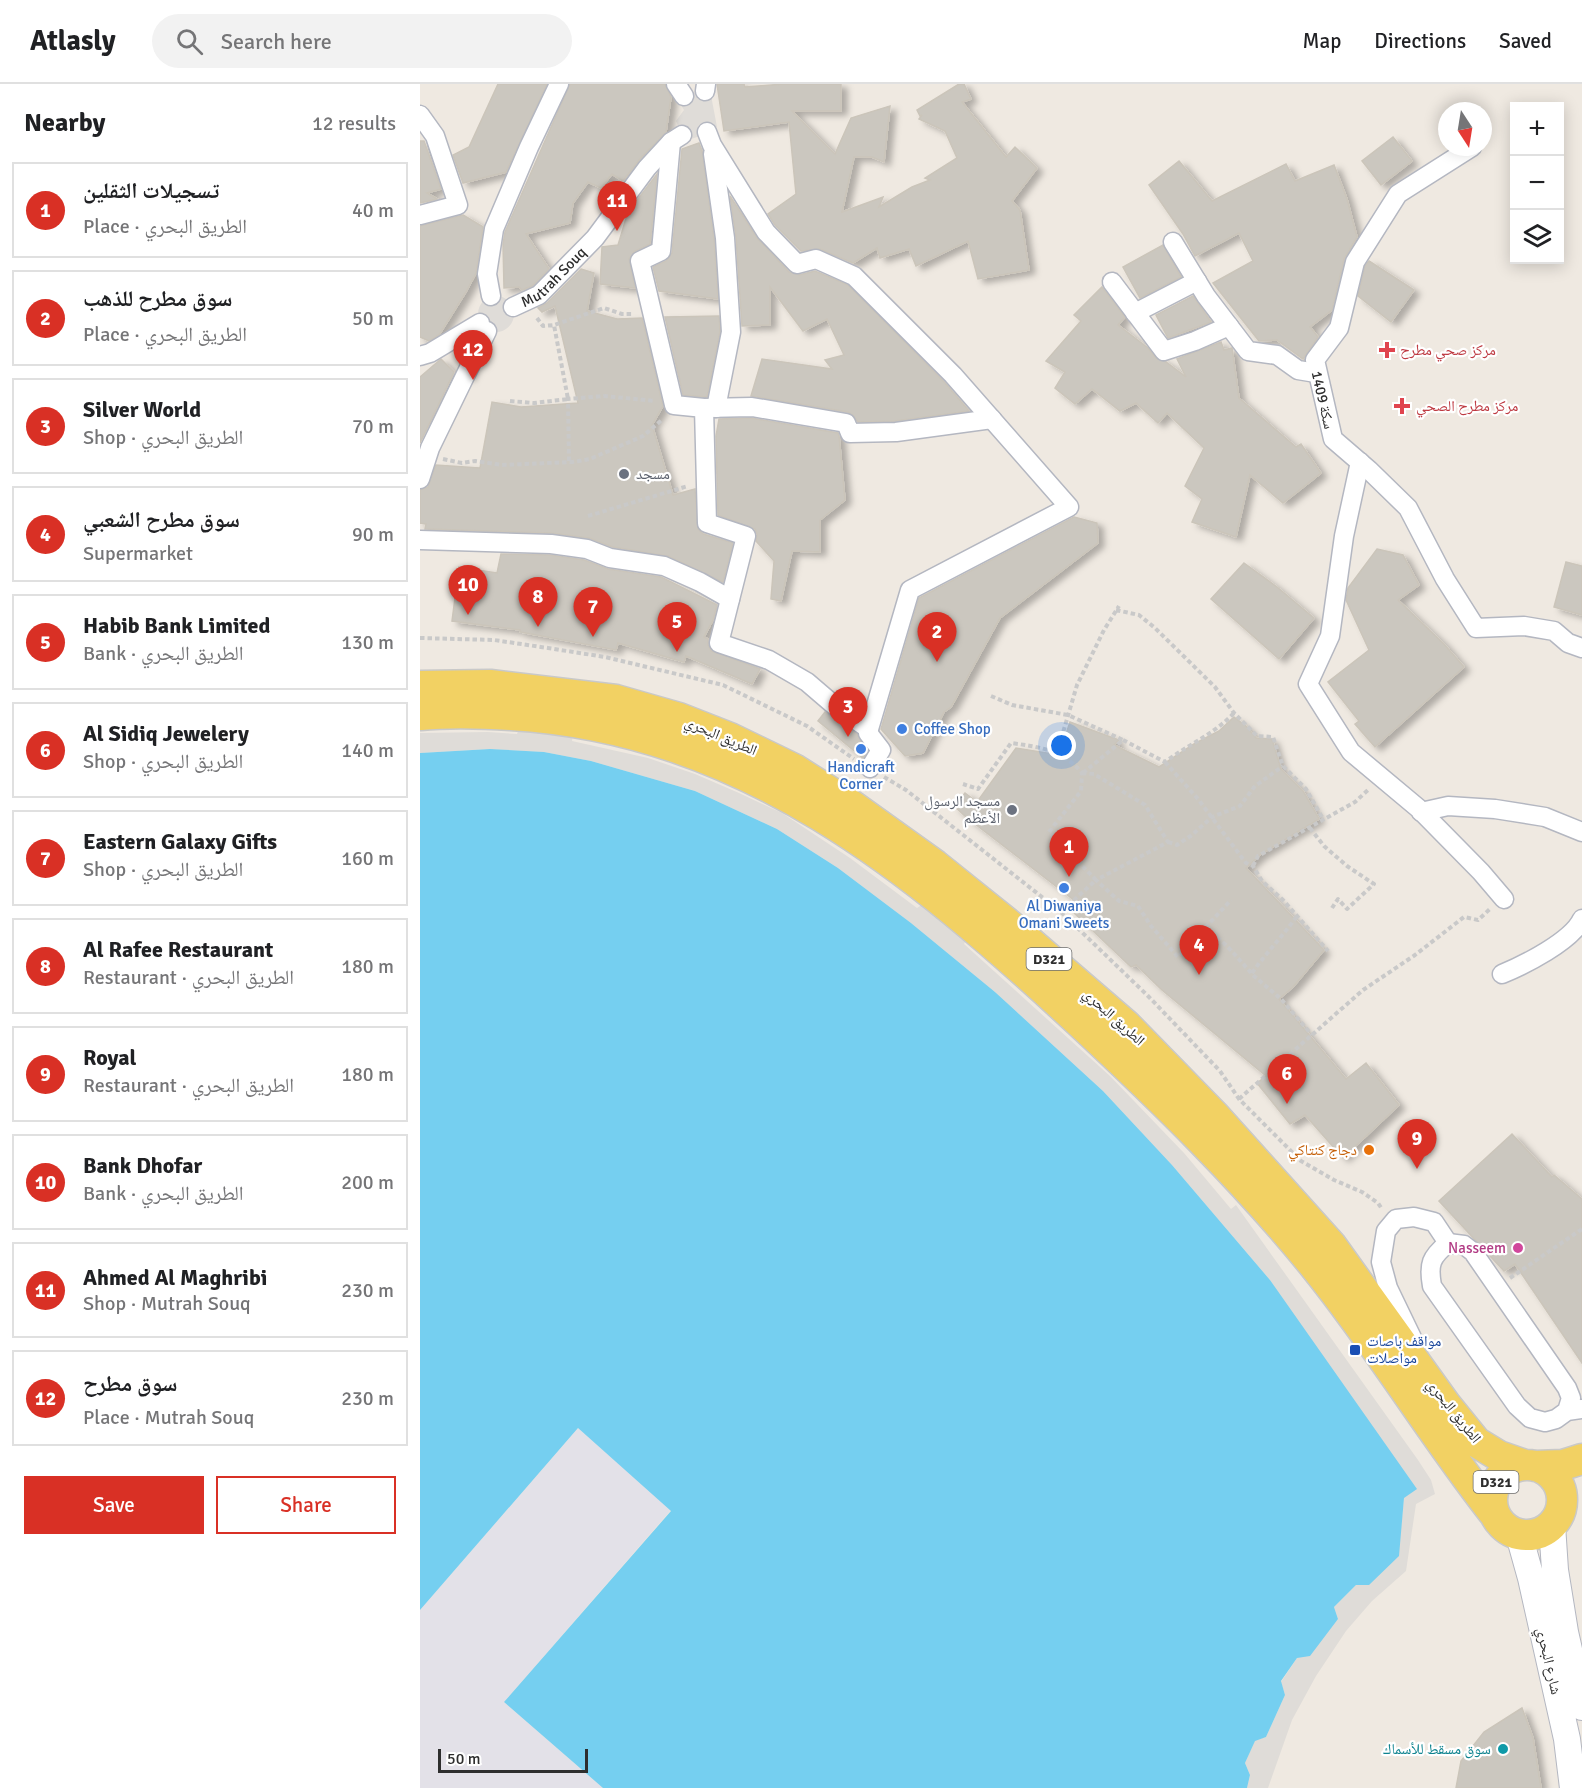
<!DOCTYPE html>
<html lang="en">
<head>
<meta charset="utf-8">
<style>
	body { margin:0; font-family:Signika,"Noto Naskh Arabic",sans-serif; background:#f2f2f2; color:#202124 }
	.controls { position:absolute; right:18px; top:18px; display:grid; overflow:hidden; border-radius:0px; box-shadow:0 3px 15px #0003 }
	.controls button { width:54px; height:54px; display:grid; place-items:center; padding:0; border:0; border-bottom:2px solid #e0e0e0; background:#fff; color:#202124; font:30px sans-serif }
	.compass { position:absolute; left:1018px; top:18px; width:54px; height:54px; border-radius:50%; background:#fff; box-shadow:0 3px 15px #0003; rotate:168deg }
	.scale { position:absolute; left:18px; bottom:15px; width:150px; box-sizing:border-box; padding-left:6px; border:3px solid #2e2e2e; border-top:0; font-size:16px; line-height:21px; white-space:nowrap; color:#2e2e2e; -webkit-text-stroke:4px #fff; paint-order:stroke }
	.you { position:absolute; left:642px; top:662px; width:21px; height:21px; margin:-15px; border:4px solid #fff; border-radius:50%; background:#1a73e8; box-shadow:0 0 0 9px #1a73e833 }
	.badge { display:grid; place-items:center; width:39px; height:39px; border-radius:50%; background:#d93025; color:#fff; font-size:20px; font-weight:700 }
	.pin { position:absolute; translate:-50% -50px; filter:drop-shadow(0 2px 3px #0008) }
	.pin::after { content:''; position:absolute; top:32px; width:21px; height:18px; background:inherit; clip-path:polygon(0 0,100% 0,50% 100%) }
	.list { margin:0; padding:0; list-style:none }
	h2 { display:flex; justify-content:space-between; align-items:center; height:78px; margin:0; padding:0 24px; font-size:26px }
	h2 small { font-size:20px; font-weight:400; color:#757577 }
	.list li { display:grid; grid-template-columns:39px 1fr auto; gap:18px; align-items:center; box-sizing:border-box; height:96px; margin:0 12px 12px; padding:0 12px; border:2px solid #e0e0e0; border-radius:0px }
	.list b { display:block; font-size:22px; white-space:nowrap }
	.list p { margin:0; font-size:20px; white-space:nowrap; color:#757577 }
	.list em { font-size:20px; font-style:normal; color:#757577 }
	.actions { display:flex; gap:12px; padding:18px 24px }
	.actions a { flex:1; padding:14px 0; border:2px solid #d93025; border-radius:0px; text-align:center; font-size:21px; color:#d93025 }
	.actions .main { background:#d93025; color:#fff }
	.icon { flex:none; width:33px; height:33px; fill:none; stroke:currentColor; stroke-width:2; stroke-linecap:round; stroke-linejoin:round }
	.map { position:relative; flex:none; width:1162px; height:1704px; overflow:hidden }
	header { display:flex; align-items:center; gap:36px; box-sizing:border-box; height:84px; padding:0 30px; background:#fff; border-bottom:2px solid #e0e0e0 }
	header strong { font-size:28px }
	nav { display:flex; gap:33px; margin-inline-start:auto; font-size:21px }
	.search { width:420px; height:54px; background:#f2f2f2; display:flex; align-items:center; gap:15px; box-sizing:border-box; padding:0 21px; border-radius:33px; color:#757577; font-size:22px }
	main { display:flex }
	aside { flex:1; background:#fff }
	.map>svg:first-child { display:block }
	.industrial { fill:#e3e1e8 }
	.plaza { fill:#dfdcd8 }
	.water { fill:#75cff0 }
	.building { fill:#cbc7bf; stroke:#cbc5ba; stroke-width:1.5; filter:url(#shadow) }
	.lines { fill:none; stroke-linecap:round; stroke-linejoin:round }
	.street-casing { stroke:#b4b7c1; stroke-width:21 }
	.secondary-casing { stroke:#b4b7c1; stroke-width:28 }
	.primary-casing { stroke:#c9c9c9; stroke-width:33 }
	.path { stroke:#c9c9c9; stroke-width:4; stroke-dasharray:4.5 3; stroke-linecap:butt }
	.street { stroke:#fff; stroke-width:18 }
	.secondary { stroke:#fff; stroke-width:26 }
	.primary { stroke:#f2d163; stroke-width:30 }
	.health-dot { fill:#e0444e; stroke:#fff; stroke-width:2 }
	.worship-dot { fill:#6b7280; stroke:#fff; stroke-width:2 }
	.shop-dot { fill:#3f7fe0; stroke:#fff; stroke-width:2 }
	.food-dot { fill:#e8710a; stroke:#fff; stroke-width:2 }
	.hotel-dot { fill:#d1479c; stroke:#fff; stroke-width:2 }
	.transit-dot { fill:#1a4fb4; stroke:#fff; stroke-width:2 }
	.culture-dot { fill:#0f9aa8; stroke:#fff; stroke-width:2 }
	.labels { text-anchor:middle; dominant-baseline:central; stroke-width:4.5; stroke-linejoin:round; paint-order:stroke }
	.shield { fill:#fff; stroke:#6d6d6d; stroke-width:1.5 }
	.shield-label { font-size:14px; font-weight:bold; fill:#2e2e2e }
	.street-label { font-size:15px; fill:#2e2e2e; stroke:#fff }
	.health-label { font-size:15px; fill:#be3a42; stroke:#fff; text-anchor:start }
	.worship-label { font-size:15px; fill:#5b616d; stroke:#fff; text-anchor:start }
	.shop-label { font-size:15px; fill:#366cbe; stroke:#fff }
	.food-label { font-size:15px; fill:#c56008; stroke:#fff; text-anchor:end }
	.hotel-label { font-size:15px; fill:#b23c85; stroke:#fff; text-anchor:end }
	.transit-label { font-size:15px; fill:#164399; stroke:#fff; text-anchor:start }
	.culture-label { font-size:15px; fill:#0d838f; stroke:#fff; text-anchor:end }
</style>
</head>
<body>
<header>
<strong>Atlasly</strong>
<div class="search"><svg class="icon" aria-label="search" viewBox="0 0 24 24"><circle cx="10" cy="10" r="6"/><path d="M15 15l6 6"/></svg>Search here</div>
<nav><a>Map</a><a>Directions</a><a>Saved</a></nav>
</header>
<main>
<aside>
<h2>Nearby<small>12 results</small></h2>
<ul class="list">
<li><span class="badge">1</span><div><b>تسجيلات الثقلين</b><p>Place · الطريق البحري</p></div><em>40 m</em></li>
<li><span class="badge">2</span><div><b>سوق مطرح للذهب</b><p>Place · الطريق البحري</p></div><em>50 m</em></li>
<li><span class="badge">3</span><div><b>Silver World</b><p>Shop · الطريق البحري</p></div><em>70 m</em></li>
<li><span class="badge">4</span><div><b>سوق مطرح الشعبي</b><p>Supermarket</p></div><em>90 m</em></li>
<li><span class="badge">5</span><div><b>Habib Bank Limited</b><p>Bank · الطريق البحري</p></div><em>130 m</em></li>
<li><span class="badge">6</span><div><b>Al Sidiq Jewelery</b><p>Shop · الطريق البحري</p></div><em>140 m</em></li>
<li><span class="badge">7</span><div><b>Eastern Galaxy Gifts</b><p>Shop · الطريق البحري</p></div><em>160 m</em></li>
<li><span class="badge">8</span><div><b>Al Rafee Restaurant</b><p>Restaurant · الطريق البحري</p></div><em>180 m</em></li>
<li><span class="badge">9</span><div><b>Royal</b><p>Restaurant · الطريق البحري</p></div><em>180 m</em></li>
<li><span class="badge">10</span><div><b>Bank Dhofar</b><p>Bank · الطريق البحري</p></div><em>200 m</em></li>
<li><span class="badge">11</span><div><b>Ahmed Al Maghribi</b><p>Shop · Mutrah Souq</p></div><em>230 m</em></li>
<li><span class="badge">12</span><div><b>سوق مطرح</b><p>Place · Mutrah Souq</p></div><em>230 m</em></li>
</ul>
<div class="actions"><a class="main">Save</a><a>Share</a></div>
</aside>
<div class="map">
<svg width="1162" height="1704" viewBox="0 0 1162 1704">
	<defs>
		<filter id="shadow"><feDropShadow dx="6" dy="4" stdDeviation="3" flood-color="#0004"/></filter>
	</defs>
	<rect width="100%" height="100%" fill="#efe9e1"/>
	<path class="industrial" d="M158 1344 251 1426 84 1618 183 1704H0V1526Z"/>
	<path class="plaza" d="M290 6 297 43 280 52 265 57 256 37 264 26 258 16 271 9Z
		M58 230a18 18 0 1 1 36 0a18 18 0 1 1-36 0Z
		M100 642 153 648 152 657 228 674 275 690 319 709 362 729 430 774 497 824 506 818 548 852 544 860 690 992 764 1069 811 1125 816 1121 998 1376 1011 1396 1015 1410 996 1420 986 1487 952 1517 926 1547 896 1592 872 1636 848 1704H827L830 1691 825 1679 835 1656 846 1653 865 1611 861 1598 877 1574 918 1535 914 1523 936 1501 978 1472 984 1414 850 1196 752 1081 683 1007 575 908 491 839 418 784 357 745 275 707 171 677 124 668 70 665 0 669V649L68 648 97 650Z"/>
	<path class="water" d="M70 665 124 668 171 677 275 707 357 745 418 784 491 839 575 908 683 1007 752 1081 850 1196 997 1405 984 1414 979 1472 949 1501H936L914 1523 918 1535 890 1572 877 1574 861 1597 865 1611 846 1653 835 1657 825 1679 830 1691 827 1704H183L84 1618 251 1427 158 1344 0 1526V669Z"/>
	<path class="building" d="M78 0H127L86 88 43 99 33 71 49 63Z
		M150 0H245L251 13 246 48 219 76 203 97 192 90 181 104 168 98 153 119 150 139 106 150 129 185 112 202 102 206 99 203 84 204 83 160 85 148Z
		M297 0H324L325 3 364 0H421V27H372L415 70 431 34 470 22 464 78 452 73H434L422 128 463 113 459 123 492 103 510 96 505 94 537 74 525 47 499 35 502 31 500 32 497 26 539 0H544L551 15 542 18 586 73 595 63 617 84 592 117 600 126 609 186 558 195 548 157 496 182 489 165 460 174 457 164 433 179 400 165 381 167 355 141 348 130 376 110 369 38 304 47Z
		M973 53 992 77 961 101 942 77Z
		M0 57H4L21 105 7 109 17 115 0 119Z
		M279 59 282 67 294 155 298 215 239 207 233 183 246 177 252 169 262 65Z
		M759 77 792 117 866 80 875 97 914 81 927 115 937 153 924 175 912 226 890 243 898 253 883 275 857 256 839 257 793 199 833 177 819 149 775 172 763 150 729 101Z
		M237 90 230 160 215 167 209 175 215 204 180 200 182 163 198 161 208 128Z
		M310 112 337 154 369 188 379 191 395 187 428 201 525 299 549 327 475 337 438 338 433 331 428 328 331 312 342 275 412 285 405 276 424 271 407 235 383 247 350 203V241L322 242 316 153Z
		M43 131 63 143 56 189 46 208 19 251 9 257 0 253V142Z
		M743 161 761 193 720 214 703 183Z
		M949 177 994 206 971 238 938 212 945 182Z
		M161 185 174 189 167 227 197 235 222 234 243 322 232 341 253 411 275 405 278 445 283 450 313 459 303 498 248 472 193 463 169 454 131 449 5 445 6 440 0 439V406L8 403 16 381 60 384 72 318 101 323 158 319 135 222 122 228 118 224 127 219Z
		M682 203 705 233 698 241 728 264 736 274 746 278 766 293 757 275 801 258 804 266 812 264 819 314 876 363 881 360 901 389 863 419 830 391 816 453 772 438 782 415 765 402 784 364 747 329 738 339 716 319 700 327 672 305 655 320 635 304 645 288 626 277 661 237 654 231Z
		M773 212 791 238 748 254 736 231Z
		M299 232 300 247 287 313 263 311 245 233Z
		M21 275 34 288 0 359V293Z
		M331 334 418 349 419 352 425 416 400 436V468L372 467 361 517 351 515 354 477 336 457 337 450 335 445 298 431 296 352 299 335Z
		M654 433 677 439 678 459 580 534 531 623 524 628 503 669 485 672 461 645 499 514Z
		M957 465 983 471 999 501 978 516 1024 560 1044 583 955 663 935 640 939 637 908 598 949 566 926 516 928 504Z
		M81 470 130 471 164 476 188 485 241 493 297 521 293 536 284 553 288 555V561L291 567 340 585 332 600 266 572 264 578 198 559 196 566 100 548V546L32 537 39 483 77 489Z
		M1146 478 1162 482V531L1134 523Z
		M824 479 857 503 894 534 859 575 791 515Z
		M405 628 437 650 447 667 443 674 398 637Z
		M814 633 827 643 836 654 852 655 861 685 883 707 899 735 841 770 826 784 904 866 873 903 859 915 926 995 946 979 979 1021 923 1074 885 1031 870 1040 837 999 846 992 742 906 716 881 711 883 652 827 659 820 546 733 534 722 545 709 557 718 596 664 639 671 650 638 699 656 694 661 739 683 774 660 799 647Z
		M1092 1050 1132 1093 1134 1091 1162 1115V1279L1095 1180 1084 1187 1019 1117Z
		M1102 1624 1113 1654 1121 1704H1036L1041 1677 1064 1648Z"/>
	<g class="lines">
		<defs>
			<g id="street">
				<path d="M256 0 264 12"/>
				<path d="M285 7 286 0"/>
				<path d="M0 31 15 52 38 121 0 131"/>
				<path d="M251 58 241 167 220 177 254 321 284 324 287 439 326 452 299 559 349 576 387 598 415 622 449 645 490 506 649 423 533 291 434 192 396 175 377 180 346 148 292 61 287 48"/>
				<path d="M1052 63 978 110 935 178 919 244 895 276 913 355 949 386 988 424 1025 495 1056 544 1104 542 1134 547 1148 559 1162 564"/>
				<path d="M293 70 305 154 311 248 296 324"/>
				<path d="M753 158 786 212 828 267 857 271 878 286 896 289"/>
				<path d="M692 198 744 267 775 257 809 242"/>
				<path d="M71 212 67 190 74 145 109 63 139 0"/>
				<path id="s1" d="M93 223 119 211 175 154 227 84 251 58 262 51"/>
				<path d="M715 229 777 197"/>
				<path d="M0 272 10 269 60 239"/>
				<path d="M284 324 332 323 426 339 430 349 476 348 572 335"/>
				<path d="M940 378 924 452 910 552 888 600 931 668 998 724 1061 788 1084 815"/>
				<path d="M0 395 10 364 67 247"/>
				<path d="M0 456 131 460 167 465 190 474 244 482 280 498 310 515"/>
				<path d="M449 645 448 649 461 666 450 684"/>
				<path d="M1001 728 1028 722 1075 725 1125 733 1162 748"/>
				<path d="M1082 890C1104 881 1152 857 1162 835"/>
				<path d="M994 1258 968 1204 961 1178 966 1147 976 1135 994 1133 1014 1138 1028 1159"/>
				<path d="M1147 1327 1151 1314 1147 1304 1053 1168 1044 1161 1028 1159C1011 1173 1008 1180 1012 1202L1097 1322 1110 1334 1125 1338 1136 1335 1147 1327 1162 1325"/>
			</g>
			<path id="secondary" d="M1132 1441 1135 1486 1145 1548 1162 1623
				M1099 1451 1111 1494 1147 1655 1153 1704"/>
			<path id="primary" d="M0 602 70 601 196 616 259 634 310 654 374 685 434 723 515 781 597 847 706 941 795 1032 911 1161 1026 1321 1056 1358 1079 1372 1105 1381
				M0 631C30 628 61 629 91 631 325 645 494 785 658 937 742 1015 824 1095 896 1184 959 1262 1011 1349 1073 1428
				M1072 1416a35 35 0 1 1 70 0a35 35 0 1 1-70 0Z
				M1115 1382 1143 1381 1162 1375"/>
		</defs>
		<use href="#street" class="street-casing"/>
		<use href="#secondary" class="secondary-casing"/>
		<use href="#primary" class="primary-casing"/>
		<path class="path" d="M117 234 123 242 134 241
			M90 317 114 319 148 315 134 241 184 224 202 230H214
			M23 375 42 379 55 377 82 381 152 378 170 375 223 352 243 335
			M149 377 148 315 184 312 235 317
			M168 432 268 402
			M696 526 719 531 735 544 795 603 814 629 837 652 853 653 863 682 886 705 903 735
			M0 554 74 556 128 564 185 573 303 601 387 642 434 675
			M571 612 592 621 648 631 703 656 663 689
			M703 656 745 678C769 660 793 651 814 629
			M637 669 657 601 684 546 699 522
			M745 678 778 715 826 779 833 782 842 797 863 816 908 867
			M662 689 674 690 725 721 748 758 676 796 699 817 718 822 731 842 758 873 811 816
			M464 693 486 706 641 828 676 796 629 748 661 707 662 689C643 666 620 663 591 659L558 705 543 700
			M890 744 904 762 927 782 954 800 927 825 918 815 912 824
			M748 758 757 761 772 751 792 733 820 722 835 702 863 682
			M833 782 838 772 935 718 948 706
			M641 828 728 912 800 987 819 1015 881 1077 914 1096 942 1108 958 1119 962 1125
			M786 843 808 863 834 892 861 915 892 951
			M832 889C846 869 863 852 877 832
			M819 1015 943 906 995 871 1044 833 1058 836 1070 825
			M1090 1194 1162 1145"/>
		<use href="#street" class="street"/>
		<use href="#secondary" class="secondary"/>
		<use href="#primary" class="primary"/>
	</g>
	<g class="health-dot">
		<path d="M964 257h6v6h6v6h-6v6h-6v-6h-6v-6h6z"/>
		<path d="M979 313h6v6h6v6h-6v6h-6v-6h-6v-6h6z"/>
	</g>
	<g class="worship-dot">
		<circle cx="204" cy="390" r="6"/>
		<circle cx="592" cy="726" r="6"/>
	</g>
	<g class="shop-dot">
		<circle cx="482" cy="645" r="6"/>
		<circle cx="441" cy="665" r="6"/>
		<circle cx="644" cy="804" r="6"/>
	</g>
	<circle class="food-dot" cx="949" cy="1066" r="6"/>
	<circle class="hotel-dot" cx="1098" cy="1164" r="6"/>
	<rect class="transit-dot" x="929" y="1260" width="12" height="12" rx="3"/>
	<circle class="culture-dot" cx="1083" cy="1665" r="6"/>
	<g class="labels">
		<g class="shield">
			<rect x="606.5" y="864" width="45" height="22" rx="4.5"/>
			<rect x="1053.5" y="1387" width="45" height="22" rx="4.5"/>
		</g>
		<g class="shield-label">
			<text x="629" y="875">D321</text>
			<text x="1076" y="1398">D321</text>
		</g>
		<g class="street-label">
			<text stroke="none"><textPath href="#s1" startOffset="51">Mutrah Souq</textPath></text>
			<text transform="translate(903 316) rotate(77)">1409 سكة</text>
			<text transform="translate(301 652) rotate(23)">الطريق البحري</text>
			<text transform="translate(694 933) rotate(42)">الطريق البحري</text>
			<text transform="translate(1034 1327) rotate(51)">الطريق البحري</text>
			<text transform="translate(1129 1577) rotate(77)">شارع البحري</text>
		</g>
		<g class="health-label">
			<text x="980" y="266">مركز صحي مطرح</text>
			<text x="996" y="322">مركز مطرح الصحي</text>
		</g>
		<g class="worship-label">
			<text x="216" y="390">مسجد</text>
			<text x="580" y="717" text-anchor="end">مسجد الرسول<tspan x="580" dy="17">الأعظم</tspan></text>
		</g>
		<g class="shop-label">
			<text x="494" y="645" text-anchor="start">Coffee Shop</text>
			<text x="441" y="683">Handicraft<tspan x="441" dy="17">Corner</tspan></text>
			<text x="644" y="822">Al Diwaniya<tspan x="644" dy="17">Omani Sweets</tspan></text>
		</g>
		<g class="food-label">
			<text x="937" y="1066">دجاج كنتاكي</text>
		</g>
		<g class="hotel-label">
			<text x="1086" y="1164">Nasseem</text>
		</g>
		<g class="transit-label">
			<text x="947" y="1257">مواقف باصات<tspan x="947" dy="17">مواصلات</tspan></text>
		</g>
		<g class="culture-label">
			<text x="1071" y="1665">سوق مسقط للأسماك</text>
		</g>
	</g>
</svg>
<div class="controls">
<button>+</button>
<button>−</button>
<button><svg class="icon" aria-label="layers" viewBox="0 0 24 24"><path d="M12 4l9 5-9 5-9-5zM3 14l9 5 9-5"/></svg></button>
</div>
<svg class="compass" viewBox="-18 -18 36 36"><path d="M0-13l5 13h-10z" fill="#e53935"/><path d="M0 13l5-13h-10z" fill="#757577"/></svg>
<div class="scale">50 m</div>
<div class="you"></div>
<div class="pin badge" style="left:649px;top:793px">1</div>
<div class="pin badge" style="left:517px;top:578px">2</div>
<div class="pin badge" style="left:428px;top:653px">3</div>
<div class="pin badge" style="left:779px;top:891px">4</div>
<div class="pin badge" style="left:257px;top:568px">5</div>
<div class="pin badge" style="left:867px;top:1020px">6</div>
<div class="pin badge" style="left:173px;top:553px">7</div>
<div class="pin badge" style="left:118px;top:543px">8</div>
<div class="pin badge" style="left:997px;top:1085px">9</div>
<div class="pin badge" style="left:48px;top:531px">10</div>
<div class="pin badge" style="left:197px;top:147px">11</div>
<div class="pin badge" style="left:53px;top:296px">12</div>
</div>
</main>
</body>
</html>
